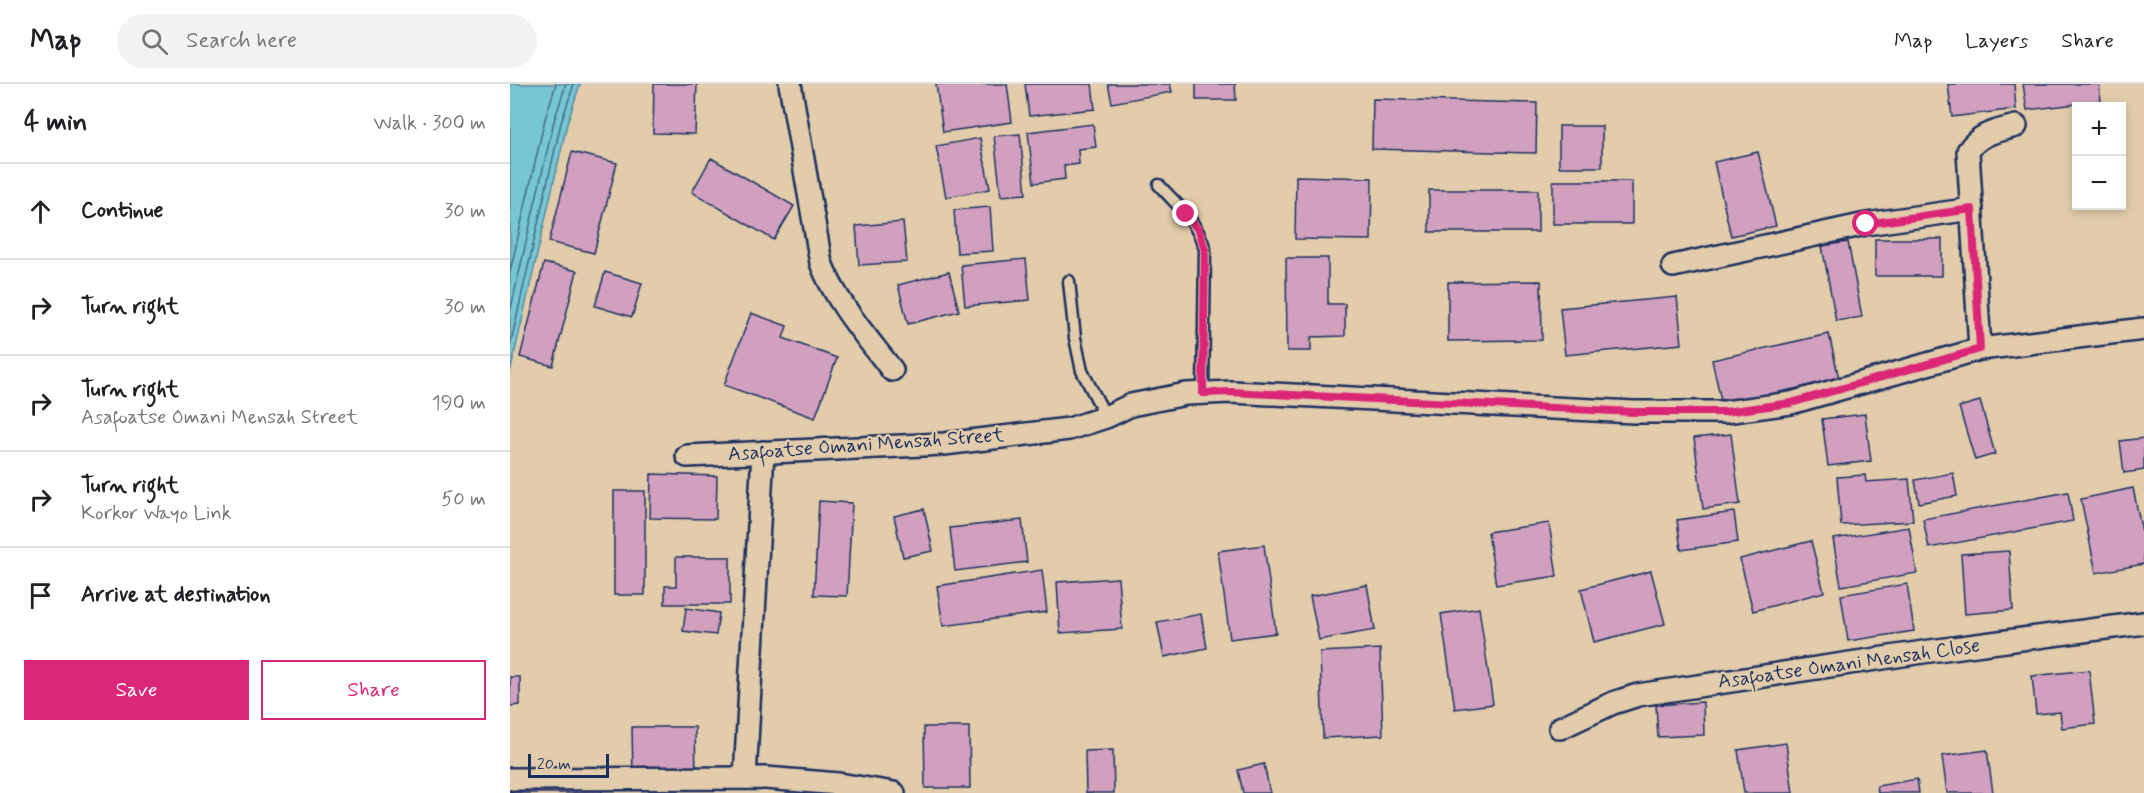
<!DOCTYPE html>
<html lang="en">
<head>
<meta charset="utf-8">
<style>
	body { margin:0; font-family:Mynerve,sans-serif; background:#f2f2f2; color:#202124 }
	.controls { position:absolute; right:18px; top:18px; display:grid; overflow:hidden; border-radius:0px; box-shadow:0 3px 9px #0003 }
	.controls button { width:54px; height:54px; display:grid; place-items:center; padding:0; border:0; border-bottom:2px solid #e0e0e0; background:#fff; color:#202124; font:30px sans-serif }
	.scale { position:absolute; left:18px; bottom:15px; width:81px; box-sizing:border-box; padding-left:6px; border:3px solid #1b2f5e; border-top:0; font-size:16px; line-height:21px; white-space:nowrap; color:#1b2f5e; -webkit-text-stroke:4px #e2ccab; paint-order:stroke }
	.stop { position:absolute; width:18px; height:18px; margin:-14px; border:4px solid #db2777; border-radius:50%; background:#fff }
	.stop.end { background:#db2777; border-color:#fff; box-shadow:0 2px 6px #0008 }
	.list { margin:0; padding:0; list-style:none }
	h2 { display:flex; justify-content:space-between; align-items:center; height:78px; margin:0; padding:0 24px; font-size:26px }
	h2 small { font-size:20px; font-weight:400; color:#757577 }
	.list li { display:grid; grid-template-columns:39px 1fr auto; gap:18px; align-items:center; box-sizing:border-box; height:96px; padding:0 24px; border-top:2px solid #e0e0e0 }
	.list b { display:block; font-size:22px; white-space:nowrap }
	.list p { margin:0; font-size:20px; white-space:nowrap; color:#757577 }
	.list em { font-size:20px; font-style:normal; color:#757577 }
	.actions { display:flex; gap:12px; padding:18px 24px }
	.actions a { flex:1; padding:14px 0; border:2px solid #db2777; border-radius:0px; text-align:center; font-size:21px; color:#db2777 }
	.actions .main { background:#db2777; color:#fff }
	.icon { flex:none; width:33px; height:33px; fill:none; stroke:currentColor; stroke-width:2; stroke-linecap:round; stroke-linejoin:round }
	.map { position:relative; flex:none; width:1634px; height:709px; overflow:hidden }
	header { display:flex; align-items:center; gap:36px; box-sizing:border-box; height:84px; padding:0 30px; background:#fff; border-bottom:2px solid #e0e0e0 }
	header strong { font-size:28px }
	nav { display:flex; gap:33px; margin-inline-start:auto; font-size:21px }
	.search { width:420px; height:54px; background:#f2f2f2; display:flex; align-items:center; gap:15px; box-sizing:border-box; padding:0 21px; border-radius:33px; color:#757577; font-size:22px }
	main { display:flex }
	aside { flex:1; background:#fff }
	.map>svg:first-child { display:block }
	.water { fill:#77c6d3; stroke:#528aa4; stroke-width:1.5 }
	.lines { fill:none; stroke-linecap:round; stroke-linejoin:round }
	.shore { stroke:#406b8d; stroke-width:1.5 }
	.building { fill:#d1a0bf; stroke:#1b2f5e; stroke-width:1.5 }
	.service-casing { stroke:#1b2f5e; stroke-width:15 }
	.minor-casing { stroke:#1b2f5e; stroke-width:26 }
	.service { stroke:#e2ccab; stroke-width:10 }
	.minor { stroke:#e2ccab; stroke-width:21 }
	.route { stroke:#db2777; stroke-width:8 }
	.labels { text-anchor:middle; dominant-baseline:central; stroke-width:4.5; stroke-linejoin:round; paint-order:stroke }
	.street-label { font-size:20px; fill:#1b2f5e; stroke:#e2ccab }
</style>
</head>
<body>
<header>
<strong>Map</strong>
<div class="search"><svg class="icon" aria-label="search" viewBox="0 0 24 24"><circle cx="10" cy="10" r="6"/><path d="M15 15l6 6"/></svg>Search here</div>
<nav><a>Map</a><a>Layers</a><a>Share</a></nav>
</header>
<main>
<aside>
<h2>4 min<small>Walk · 300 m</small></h2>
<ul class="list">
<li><svg class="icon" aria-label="ahead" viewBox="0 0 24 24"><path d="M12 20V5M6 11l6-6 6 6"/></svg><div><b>Continue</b></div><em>30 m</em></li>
<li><svg class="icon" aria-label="right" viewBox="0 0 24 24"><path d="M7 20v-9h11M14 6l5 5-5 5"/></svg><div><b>Turn right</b></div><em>30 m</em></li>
<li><svg class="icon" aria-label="right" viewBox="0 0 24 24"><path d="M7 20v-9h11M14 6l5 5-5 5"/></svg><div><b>Turn right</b><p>Asafoatse Omani Mensah Street</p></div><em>190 m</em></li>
<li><svg class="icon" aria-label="right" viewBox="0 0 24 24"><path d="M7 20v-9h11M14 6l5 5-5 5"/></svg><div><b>Turn right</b><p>Korkor Wayo Link</p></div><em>50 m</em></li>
<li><svg class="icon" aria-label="arrive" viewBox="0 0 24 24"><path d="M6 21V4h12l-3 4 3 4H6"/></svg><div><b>Arrive at destination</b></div></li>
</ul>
<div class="actions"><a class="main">Save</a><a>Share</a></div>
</aside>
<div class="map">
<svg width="1634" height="709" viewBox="0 0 1634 709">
	<rect width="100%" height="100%" fill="#e2ccab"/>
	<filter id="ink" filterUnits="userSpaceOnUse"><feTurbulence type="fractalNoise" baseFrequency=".0167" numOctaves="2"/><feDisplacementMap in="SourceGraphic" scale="12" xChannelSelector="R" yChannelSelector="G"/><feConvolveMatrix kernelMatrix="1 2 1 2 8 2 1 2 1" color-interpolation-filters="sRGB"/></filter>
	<g filter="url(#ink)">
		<path class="water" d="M0 0H70L57 40 0 289Z"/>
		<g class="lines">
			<path class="shore" d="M0 188 35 35 46 0
				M0 228 44 37 56 0
				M0 262 51 39 64 0"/>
		</g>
		<path class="building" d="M144 0H187L185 50 143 49Z
			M426 0H497L502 38 433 48Z
			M515 0H582L585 25 519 32Z
			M598 0H660L662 8 602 19Z
			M686 0H725L726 16H686Z
			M1438 0H1504L1506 25 1442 33Z
			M1513 0H1589L1591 17 1517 26Z
			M863 15 1027 19 1026 69 862 65Z
			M583 40 586 63 568 65 569 80 554 82 555 95 524 99 518 48Z
			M1049 42H1092V83H1049Z
			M510 50 516 110 491 112 484 52Z
			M470 54 480 105 436 113 426 62Z
			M62 68 107 79 84 169 39 158Z
			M1248 68 1266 142 1221 152 1204 78Z
			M201 74 284 122 264 156 182 108Z
			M786 92 862 94 861 156 785 155Z
			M1043 97H1122V140H1043Z
			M919 106H1028V148H919Z
			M480 123 483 167 447 169 444 126Z
			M393 138 397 178 349 181 346 142Z
			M1365 155H1432V192H1365Z
			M1338 158 1352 233 1326 237 1312 162Z
			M776 174H818V220H835V252L801 253V267H777Z
			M516 175 520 216 455 222 451 181Z
			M34 179 67 187 43 282 10 273Z
			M95 188 132 199 122 233 85 222Z
			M439 188 449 227 398 240 388 201Z
			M1031 197 1032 256 938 257V198Z
			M1167 213 1172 260 1055 271 1050 224Z
			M241 229 277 242 273 254 327 274 305 334 214 301Z
			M1319 250 1329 295 1212 321 1202 276Z
			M1470 317 1485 370 1465 376 1449 323Z
			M1355 330 1361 377 1318 382 1312 335Z
			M1221 350 1230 420 1193 425 1184 354Z
			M1634 354V386L1614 389 1610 357Z
			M1443 389 1447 412 1409 419 1405 396Z
			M141 390 207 392 206 435 140 434Z
			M1355 391 1356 398 1399 395 1403 437 1331 441 1327 393Z
			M1623 404 1634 458V480L1586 489 1571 415Z
			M104 407H135V511H104Z
			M1558 408 1563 437 1419 464 1413 435Z
			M309 417 342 419 337 512 304 511Z
			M414 425 423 467 393 473 384 432Z
			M1224 428 1228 458 1171 466 1167 436Z
			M512 436 517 478 445 487 440 444Z
			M1039 439 1047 492 986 501 978 448Z
			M1399 443 1407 489 1331 502 1323 455Z
			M1301 457 1314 508 1243 527 1230 475Z
			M754 461 766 549 720 555 708 467Z
			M1499 467 1503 526 1455 530 1451 470Z
			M166 473H220V520H155V502H166Z
			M532 486 537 528 433 542 427 502Z
			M1141 487 1155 540 1084 558 1071 505Z
			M608 494 612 545 550 549 547 498Z
			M1397 500 1404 547 1338 557 1331 511Z
			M857 501 865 546 809 556 800 512Z
			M176 524 209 529 206 551 173 547Z
			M969 524 983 620 945 625 931 530Z
			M691 530 697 564 654 573 647 538Z
			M870 565 873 651 813 654 810 568Z
			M1579 586 1585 640 1552 644 1550 628 1526 630 1522 592Z
			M0 593H10V621L0 622Z
			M1193 618 1194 651 1148 653 1146 621Z
			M122 643H185L186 691 123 692Z
			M414 643H459L460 704H415Z
			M1276 659 1283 709H1234L1228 666Z
			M603 666 604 709H576L575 667Z
			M1477 666 1483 709H1437L1432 672Z
			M754 680 760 709H733L728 686Z
			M1407 695 1409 709H1368L1367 702Z
			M92 702V709H0V705Z"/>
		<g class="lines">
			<defs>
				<path id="service" d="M649 101C669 123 686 136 695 165L693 310
					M559 197 565 254 572 287 596 333"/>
				<path id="minor" d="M280 0 311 179C327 220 356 252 382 286
					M1163 182 1356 140 1462 125
					M1470 265 1458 67C1470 49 1487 47 1506 42
					M177 372 434 360 559 345 596 333 621 321 676 310 721 308 1124 328H1215L1281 319 1470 265 1634 245
					M1050 644 1103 619 1128 611 1420 567 1634 539
					M235 694 253 368
					M1 695 255 694 329 700 384 709"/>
			</defs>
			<use href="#service" class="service-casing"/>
			<use href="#minor" class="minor-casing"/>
			<use href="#service" class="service"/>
			<use href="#minor" class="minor"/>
		</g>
	</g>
	<g class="lines" filter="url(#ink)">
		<path class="route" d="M676 130 689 147 695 165 693 309 721 308 1124 328H1215L1281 319 1470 265 1462 125 1356 140"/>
	</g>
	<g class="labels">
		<g class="street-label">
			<text transform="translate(356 361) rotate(-4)">Asafoatse Omani Mensah Street</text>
			<text transform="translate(1339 580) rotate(-8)">Asafoatse Omani Mensah Close</text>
		</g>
	</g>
</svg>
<div class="controls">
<button>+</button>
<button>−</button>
</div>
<div class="scale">20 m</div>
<div class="stop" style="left:1356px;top:140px"></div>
<div class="stop end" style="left:676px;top:130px"></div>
</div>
</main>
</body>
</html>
